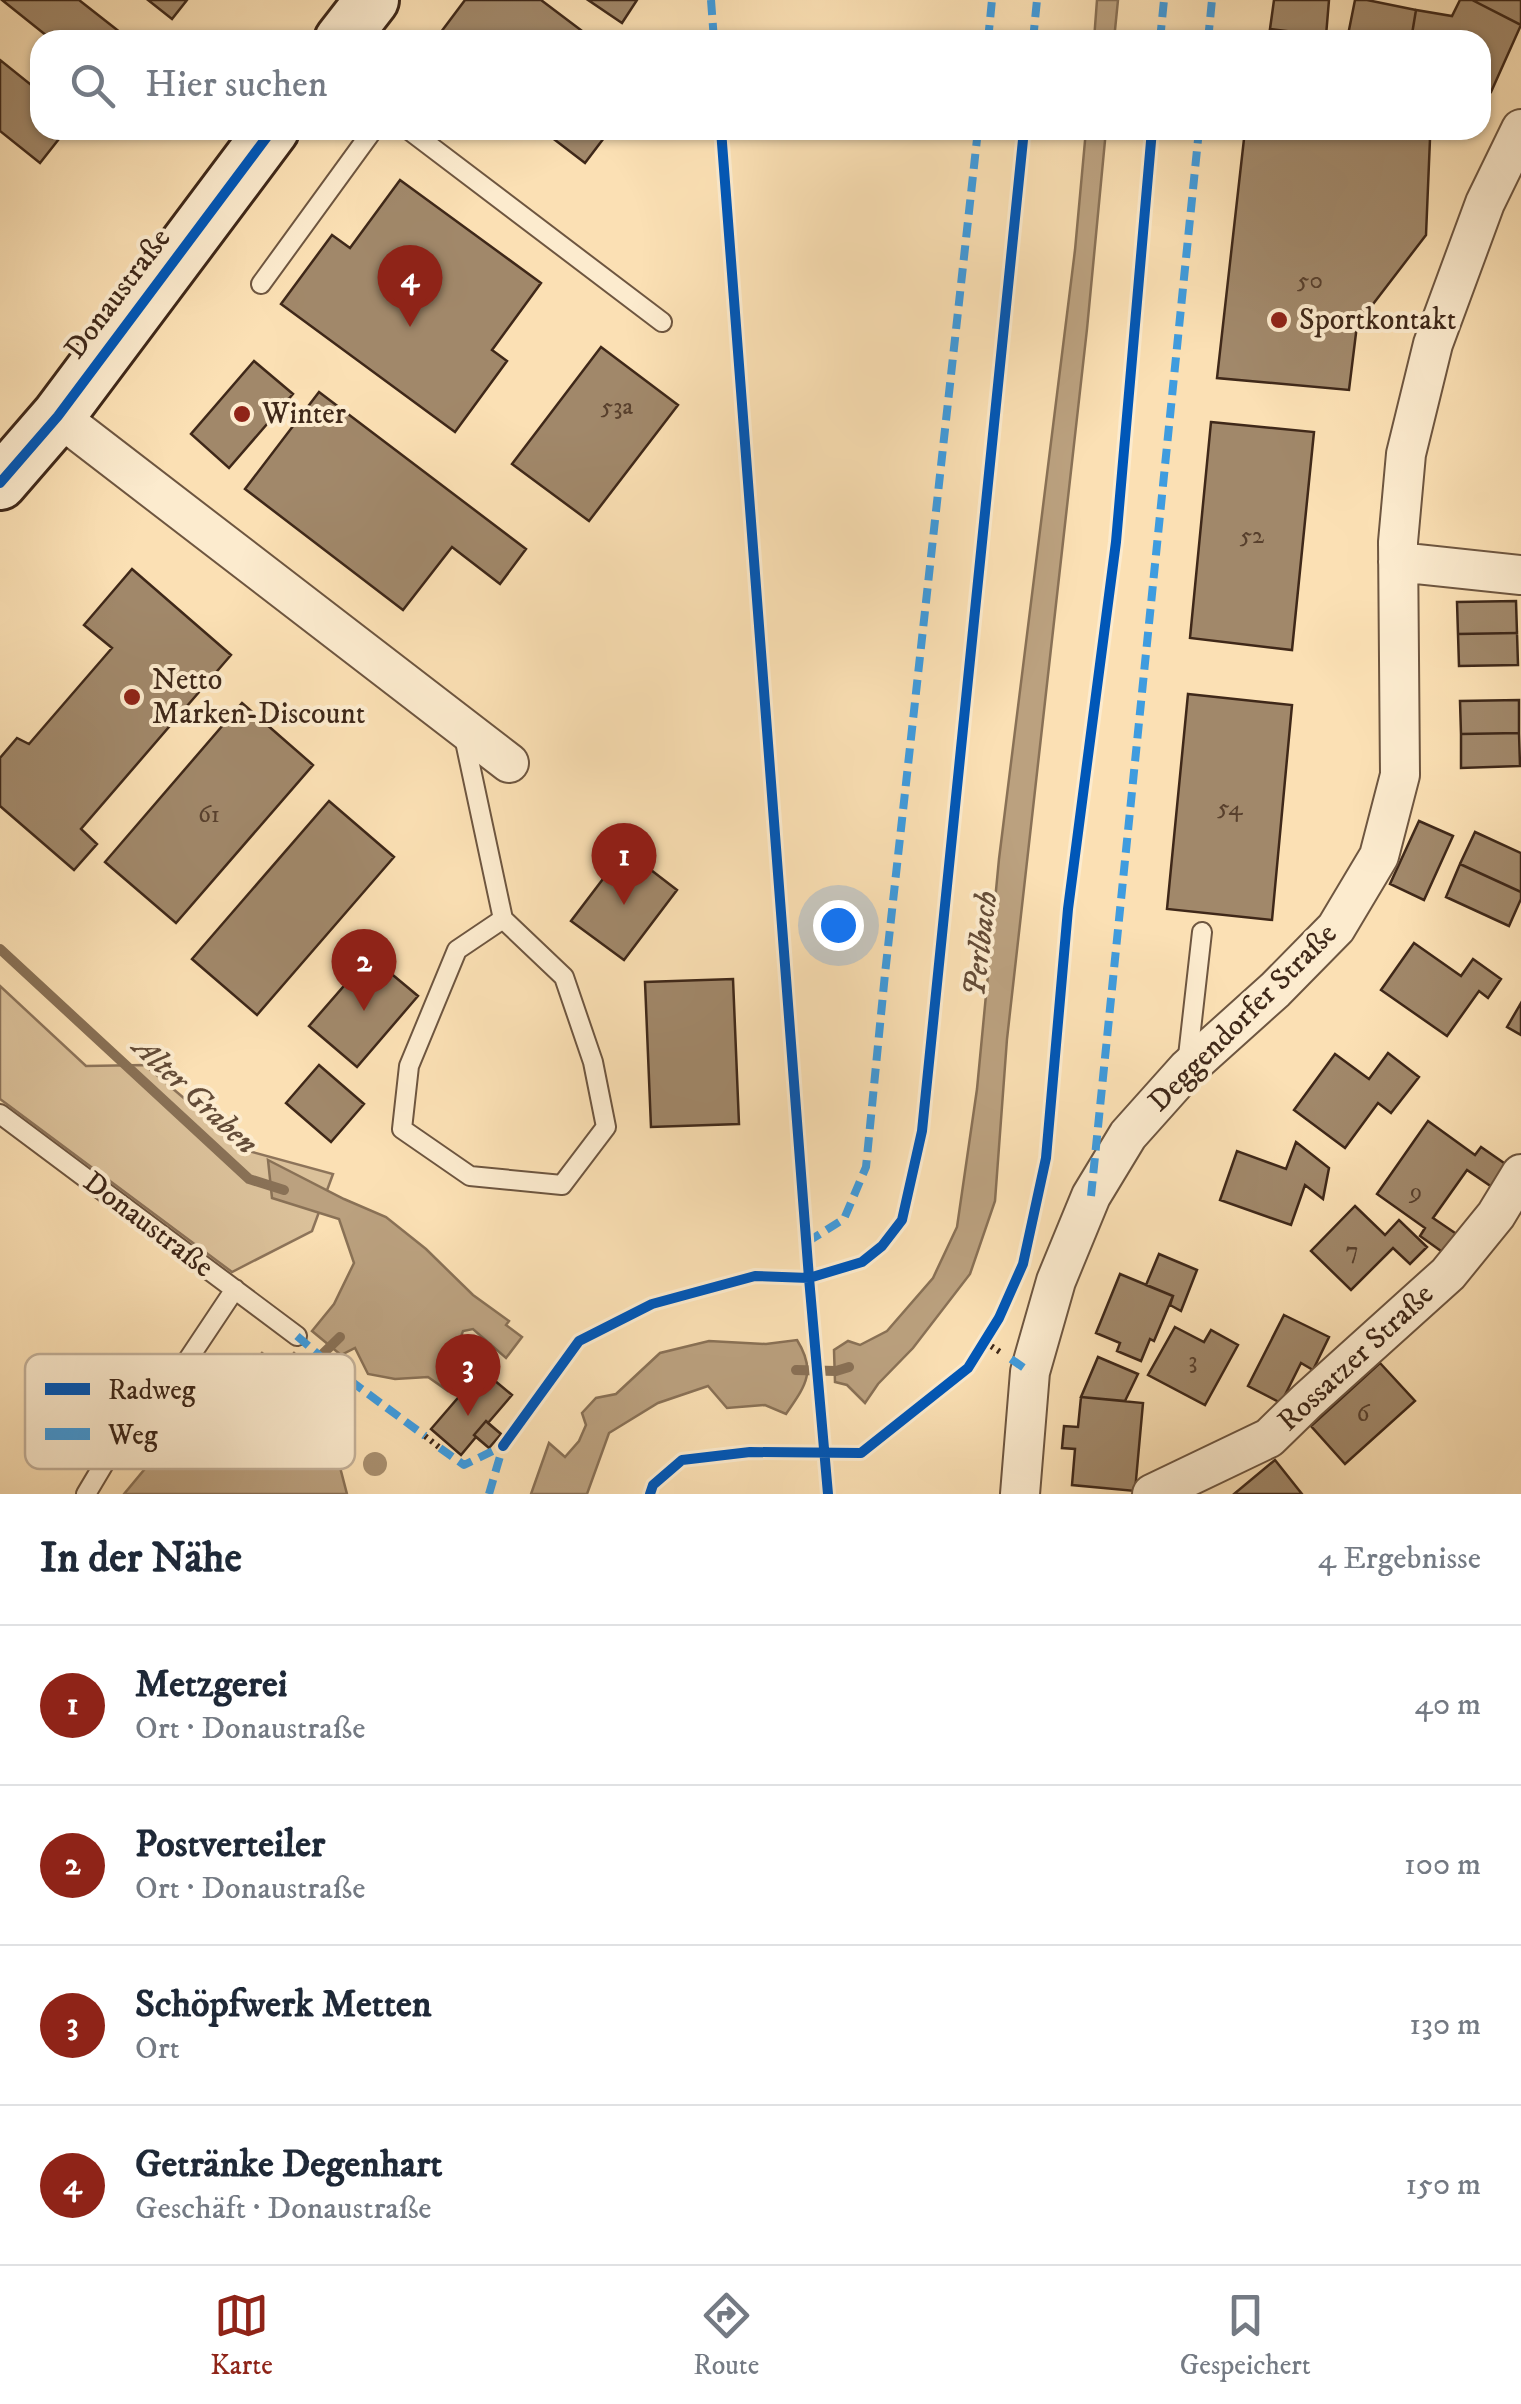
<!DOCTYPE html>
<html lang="de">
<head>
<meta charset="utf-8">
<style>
	body { margin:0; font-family:"IM FELL DW Pica",serif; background:#f6f6f7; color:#1f2937 }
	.you { position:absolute; left:838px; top:925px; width:35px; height:35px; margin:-25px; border:8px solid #fff; border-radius:50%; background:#1a73e8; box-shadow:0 0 0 15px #1a73e833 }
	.badge { display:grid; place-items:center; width:65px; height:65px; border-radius:50%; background:#8f2418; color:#fff; font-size:32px; font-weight:700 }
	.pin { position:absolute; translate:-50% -82px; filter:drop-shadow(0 2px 5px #0008) }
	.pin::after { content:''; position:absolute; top:52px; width:35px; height:30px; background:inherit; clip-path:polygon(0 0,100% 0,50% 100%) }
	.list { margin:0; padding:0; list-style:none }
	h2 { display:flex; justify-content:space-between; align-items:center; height:130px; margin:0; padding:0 40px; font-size:42px }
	h2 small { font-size:32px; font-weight:400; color:#747a83 }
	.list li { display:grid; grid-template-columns:65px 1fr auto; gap:30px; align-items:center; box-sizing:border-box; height:160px; padding:0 40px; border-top:2px solid #e0e1e3 }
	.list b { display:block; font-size:38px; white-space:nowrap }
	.list p { margin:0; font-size:32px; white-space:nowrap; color:#747a83 }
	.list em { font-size:32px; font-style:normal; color:#747a83 }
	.icon { flex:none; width:55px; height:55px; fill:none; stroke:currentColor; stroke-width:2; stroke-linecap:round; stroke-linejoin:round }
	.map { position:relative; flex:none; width:1521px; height:1494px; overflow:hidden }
	.search { position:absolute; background:#fff; box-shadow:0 2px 8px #0004; left:30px; right:30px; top:30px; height:110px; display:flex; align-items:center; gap:25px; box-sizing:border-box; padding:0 35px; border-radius:30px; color:#747a83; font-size:38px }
	.sheet { height:770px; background:#fff }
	nav { display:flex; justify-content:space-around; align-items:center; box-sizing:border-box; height:140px; border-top:2px solid #e0e1e3; background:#fff; font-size:28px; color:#747a83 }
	nav a { display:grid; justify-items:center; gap:5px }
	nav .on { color:#8f2418 }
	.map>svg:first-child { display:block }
	.green { fill:#dbc19a; stroke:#8d745a; stroke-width:2.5 }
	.water { fill:#bba17f; stroke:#897156; stroke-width:2.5 }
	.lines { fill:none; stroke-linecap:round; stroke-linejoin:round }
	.stream { stroke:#897156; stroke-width:10 }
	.building { fill:#a1886a; stroke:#3f2819; stroke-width:2.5 }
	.lane-casing { stroke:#6e5640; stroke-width:22 }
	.street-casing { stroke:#6e5640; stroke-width:42 }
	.secondary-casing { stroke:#3f2819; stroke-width:58 }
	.path { stroke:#3f2819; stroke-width:6; stroke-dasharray:2.5 5; stroke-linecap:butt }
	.lane { stroke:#fcebce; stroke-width:18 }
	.street { stroke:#fcebce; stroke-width:38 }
	.secondary { stroke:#fcebce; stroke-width:52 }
	.quiet { stroke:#3f9cdf; stroke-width:8; stroke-dasharray:15 8; stroke-linecap:butt }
	.cycleway-casing { stroke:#fcebce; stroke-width:16 }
	.cycleway { stroke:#0057b8; stroke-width:10 }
	.tree { fill:#a99070 }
	.poi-dot { fill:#8f2418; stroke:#fcebce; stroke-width:4 }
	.labels { text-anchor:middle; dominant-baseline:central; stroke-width:8; stroke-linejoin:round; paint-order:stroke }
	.number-label { font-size:25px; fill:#58402d }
	.street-label { font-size:30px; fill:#3f2819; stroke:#fcebce }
	.poi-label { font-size:30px; fill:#3f2819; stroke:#fcebce; text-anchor:start }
	.water-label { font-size:32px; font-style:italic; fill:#644c38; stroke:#fcebce }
	.key { fill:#fcebce; stroke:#c3b098; stroke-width:2.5 }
	.key-label { font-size:28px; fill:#3f2819 }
</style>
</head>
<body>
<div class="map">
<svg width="1521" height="1494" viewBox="0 0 1521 1494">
	<rect width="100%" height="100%" fill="#fbe0b4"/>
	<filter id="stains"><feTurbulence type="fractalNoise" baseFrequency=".002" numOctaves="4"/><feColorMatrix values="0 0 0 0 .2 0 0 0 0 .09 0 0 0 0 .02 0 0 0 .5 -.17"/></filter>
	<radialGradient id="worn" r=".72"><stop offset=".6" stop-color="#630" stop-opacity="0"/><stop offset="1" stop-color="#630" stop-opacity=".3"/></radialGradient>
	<path class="green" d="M0 986 86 1066 145 1065 245 1150 333 1174 312 1231 232 1272 0 1099Z"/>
	<path class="water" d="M1097 0H1118L1114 40H1094Z
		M1086 130H1106L1087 329 1007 1039 995 1201 970 1274 913 1348 878 1384 865 1403 847 1385 835 1382 834 1350 848 1341 860 1345 887 1331 933 1278 957 1227 977 1089 999 859 1075 250Z
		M268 1160 344 1199 386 1217 426 1249 473 1295 509 1321 506 1325 522 1337 506 1358 473 1329 463 1331 459 1342 475 1355 448 1391 428 1377 395 1379 368 1374 355 1348 341 1355 312 1331 334 1304 354 1263 339 1219 272 1198Z
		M797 1340C817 1372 805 1386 786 1414L765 1405 727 1408 708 1386 658 1403 609 1433 587 1494H531L549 1443 565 1457 579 1441 586 1425 582 1413 596 1398 616 1394 660 1353 709 1341 766 1344Z
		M262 1353 278 1365 284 1364 294 1353 323 1378 314 1390 330 1429 347 1494H124L203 1399 218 1403Z"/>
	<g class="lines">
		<path class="stream" d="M0 949 249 1179 284 1190
			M796 1370 836 1371 849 1367
			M302 1374 340 1337"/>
	</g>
	<path class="building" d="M2 0H79L130 40H52Z
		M148 0H187L172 19Z
		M465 0H541L594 40H435Z
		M588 0H637L622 23Z
		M1274 0H1329L1326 36 1270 29Z
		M1355 0H1367L1416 10 1411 40H1347Z
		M1460 0H1472L1521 25 1491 92 1481 90V40H1411L1416 10 1452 16Z
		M1472 0H1521V25Z
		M0 60 40 92V130H66L40 163 0 131Z
		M542 130H610L585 163Z
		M1245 130H1338L1430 139 1426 235 1357 325 1349 390 1217 378Z
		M400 180 541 283 492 350 507 361 455 432 281 304 332 235 350 248Z
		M601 347 678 405 589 521 512 464Z
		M254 361 293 394 229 468 191 434Z
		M319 392 526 549 500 584 452 547 403 610 245 489Z
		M1211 422 1314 432 1292 650 1190 638Z
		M132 569 231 655 81 829 97 844 74 870 0 806V758L17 738 29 744 112 648 84 625Z
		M1516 601 1517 633 1458 634 1457 602Z
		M1517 633 1518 665 1459 666 1458 634Z
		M1188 694 1292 705 1272 920 1167 909Z
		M1519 700V733L1461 734 1460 701Z
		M242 703 313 765 176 923 105 862Z
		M1519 733 1520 766 1461 768V734Z
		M329 801 394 857 257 1015 192 959Z
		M1419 821 1453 836 1424 900 1390 884Z
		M1475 832 1521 853V892L1460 864Z
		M625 850 677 890 624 960 571 921Z
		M1460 864 1521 892V899L1509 926 1446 897Z
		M1414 943 1461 976 1473 959 1501 979 1488 998 1479 991 1447 1036 1381 990Z
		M370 956 418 996 357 1067 309 1026Z
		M733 979 739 1124 651 1127 645 982Z
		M1521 1003V1035L1507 1027Z
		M1388 1053 1419 1077 1391 1113 1378 1103 1345 1148 1294 1110 1335 1054 1369 1079Z
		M319 1065 364 1104 331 1142 286 1103Z
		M1428 1121 1475 1155 1481 1147 1507 1165 1492 1187 1467 1170 1433 1218 1461 1237 1448 1256 1420 1236 1425 1228 1377 1194Z
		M1296 1142 1329 1168 1323 1199 1305 1185 1291 1225 1220 1200 1237 1151 1286 1169Z
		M1355 1206 1385 1235 1399 1220 1427 1247 1410 1264 1393 1248 1351 1290 1311 1251Z
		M1159 1254 1197 1270 1181 1311 1170 1305 1173 1296 1146 1285Z
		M1120 1274 1173 1296 1154 1341 1150 1339 1141 1361 1117 1351 1120 1343 1096 1333Z
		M1284 1315 1329 1337 1313 1370 1301 1363 1281 1403 1248 1386Z
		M1175 1327 1204 1342 1211 1330 1238 1345 1205 1405 1148 1375Z
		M1098 1357 1138 1374 1125 1401 1081 1397Z
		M1380 1363 1415 1401 1345 1464 1311 1426Z
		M482 1370 512 1395 488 1423 501 1434 489 1448 476 1437 461 1455 431 1429Z
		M1081 1397 1143 1403 1135 1491 1072 1485 1075 1449 1062 1448 1064 1426 1078 1427Z
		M486 1421 501 1434 489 1448 474 1435Z
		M1275 1460 1302 1494H1234Z"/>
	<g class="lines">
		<defs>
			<path id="lane" d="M409 130 662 322
				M261 284 373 130
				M463 732 503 919 564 977 593 1062 606 1127 562 1185 470 1176 402 1129 409 1066 457 950 503 919
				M1187 1065 1202 932
				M0 1114 297 1336
				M86 1494 120 1437 181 1370 235 1289"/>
			<path id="street" d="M58 416 509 763
				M1398 562 1521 575
				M1020 1494 1030 1372 1056 1281 1091 1196 1128 1135 1187 1069 1275 990 1336 928 1379 856 1400 775 1398 542 1406 454 1433 344 1485 203 1521 129
				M1152 1494 1269 1438 1307 1401 1448 1274 1496 1215 1521 1174"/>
			<path id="secondary" d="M341 40 372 0
				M0 483 58 416 272 130"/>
		</defs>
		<use href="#lane" class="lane-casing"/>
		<use href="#street" class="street-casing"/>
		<use href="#secondary" class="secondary-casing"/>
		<path class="path" d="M985 1342 1000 1352
			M425 1436 440 1448"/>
		<use href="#lane" class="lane"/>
		<use href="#street" class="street"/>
		<use href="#secondary" class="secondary"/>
		<path class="quiet" d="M711 0 714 40
			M988 40 992 0
			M1033 40 1037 0
			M1160 40 1164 0
			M1208 40 1212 0
			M1091 1196 1199 130
			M807 1242 844 1219 866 1167 885 974 978 130
			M297 1336 336 1370 425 1436
			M1011 1359 1030 1372
			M440 1448 464 1465 503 1446
			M489 1494 503 1446 509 1438"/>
		<defs>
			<path id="cycleway" d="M721 130 809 1278 828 1494
				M0 483 58 416 272 130
				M503 1446 579 1341 652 1304 755 1276 809 1278 862 1262 882 1246 902 1220 922 1131 1024 130
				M650 1494 653 1485 682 1460 750 1452 861 1453 968 1368 999 1318 1023 1264 1046 1158 1068 909 1116 542 1152 130"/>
		</defs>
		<use href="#cycleway" class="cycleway-casing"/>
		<use href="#cycleway" class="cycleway"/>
	</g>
	<circle class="tree" cx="375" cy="1464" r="12"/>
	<g class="poi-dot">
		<circle cx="1279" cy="320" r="10"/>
		<circle cx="242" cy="414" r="10"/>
		<circle cx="132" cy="697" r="10"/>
	</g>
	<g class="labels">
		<g class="number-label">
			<text x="1310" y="280">50</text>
			<text x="617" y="406">53a</text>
			<text x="1252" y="535">52</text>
			<text x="1230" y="807">54</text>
			<text x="209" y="814">61</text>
			<text x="1416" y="1191">9</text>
			<text x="1352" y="1250">7</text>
			<text x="1193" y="1360">3</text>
			<text x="1363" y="1413">6</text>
		</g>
		<g class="street-label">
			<text transform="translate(118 294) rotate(-53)">Donaustraße</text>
			<text transform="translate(1243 1018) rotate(-45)">Deggendorfer Straße</text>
			<text transform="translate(148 1225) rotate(37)">Donaustraße</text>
			<text transform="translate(1356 1358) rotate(-43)">Rossatzer Straße</text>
		</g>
		<g class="poi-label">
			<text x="1299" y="320">Sportkontakt</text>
			<text x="262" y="414">Winter</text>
			<text x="152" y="680">Netto<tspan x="152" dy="34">Marken-Discount</tspan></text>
		</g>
		<g class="water-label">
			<text transform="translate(981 944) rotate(-83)">Perlbach</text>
			<text transform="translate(195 1096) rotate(43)">Alter Graben</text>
		</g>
	</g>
	<rect x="25" y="1354" width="330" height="115" rx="15" class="key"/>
	<rect x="45" y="1383" width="45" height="12" fill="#0057b8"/>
	<rect x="45" y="1428" width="45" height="12" fill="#3f9cdf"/>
	<g class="key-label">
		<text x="108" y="1399">Radweg</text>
		<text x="108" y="1444">Weg</text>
	</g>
	<rect width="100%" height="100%" filter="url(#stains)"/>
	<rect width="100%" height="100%" fill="url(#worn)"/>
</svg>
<div class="you"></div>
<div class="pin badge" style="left:624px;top:905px">1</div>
<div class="pin badge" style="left:364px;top:1011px">2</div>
<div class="pin badge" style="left:468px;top:1416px">3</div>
<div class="pin badge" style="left:410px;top:327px">4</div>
<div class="search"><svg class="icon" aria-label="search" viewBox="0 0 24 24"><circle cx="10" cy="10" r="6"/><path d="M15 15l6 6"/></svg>Hier suchen</div>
</div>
<section class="sheet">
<h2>In der Nähe<small>4 Ergebnisse</small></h2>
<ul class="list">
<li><span class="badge">1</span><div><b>Metzgerei</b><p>Ort · Donaustraße</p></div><em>40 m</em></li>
<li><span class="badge">2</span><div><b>Postverteiler</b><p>Ort · Donaustraße</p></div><em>100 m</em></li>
<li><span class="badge">3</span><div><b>Schöpfwerk Metten</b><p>Ort</p></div><em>130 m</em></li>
<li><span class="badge">4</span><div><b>Getränke Degenhart</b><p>Geschäft · Donaustraße</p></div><em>150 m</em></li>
</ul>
</section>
<nav>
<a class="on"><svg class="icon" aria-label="map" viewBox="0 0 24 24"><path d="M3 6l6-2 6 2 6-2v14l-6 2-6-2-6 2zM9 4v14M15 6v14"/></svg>Karte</a>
<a><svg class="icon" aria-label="directions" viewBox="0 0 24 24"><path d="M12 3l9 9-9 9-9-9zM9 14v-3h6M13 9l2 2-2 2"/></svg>Route</a>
<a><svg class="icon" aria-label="saved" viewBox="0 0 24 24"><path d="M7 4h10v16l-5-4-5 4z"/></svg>Gespeichert</a>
</nav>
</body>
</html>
